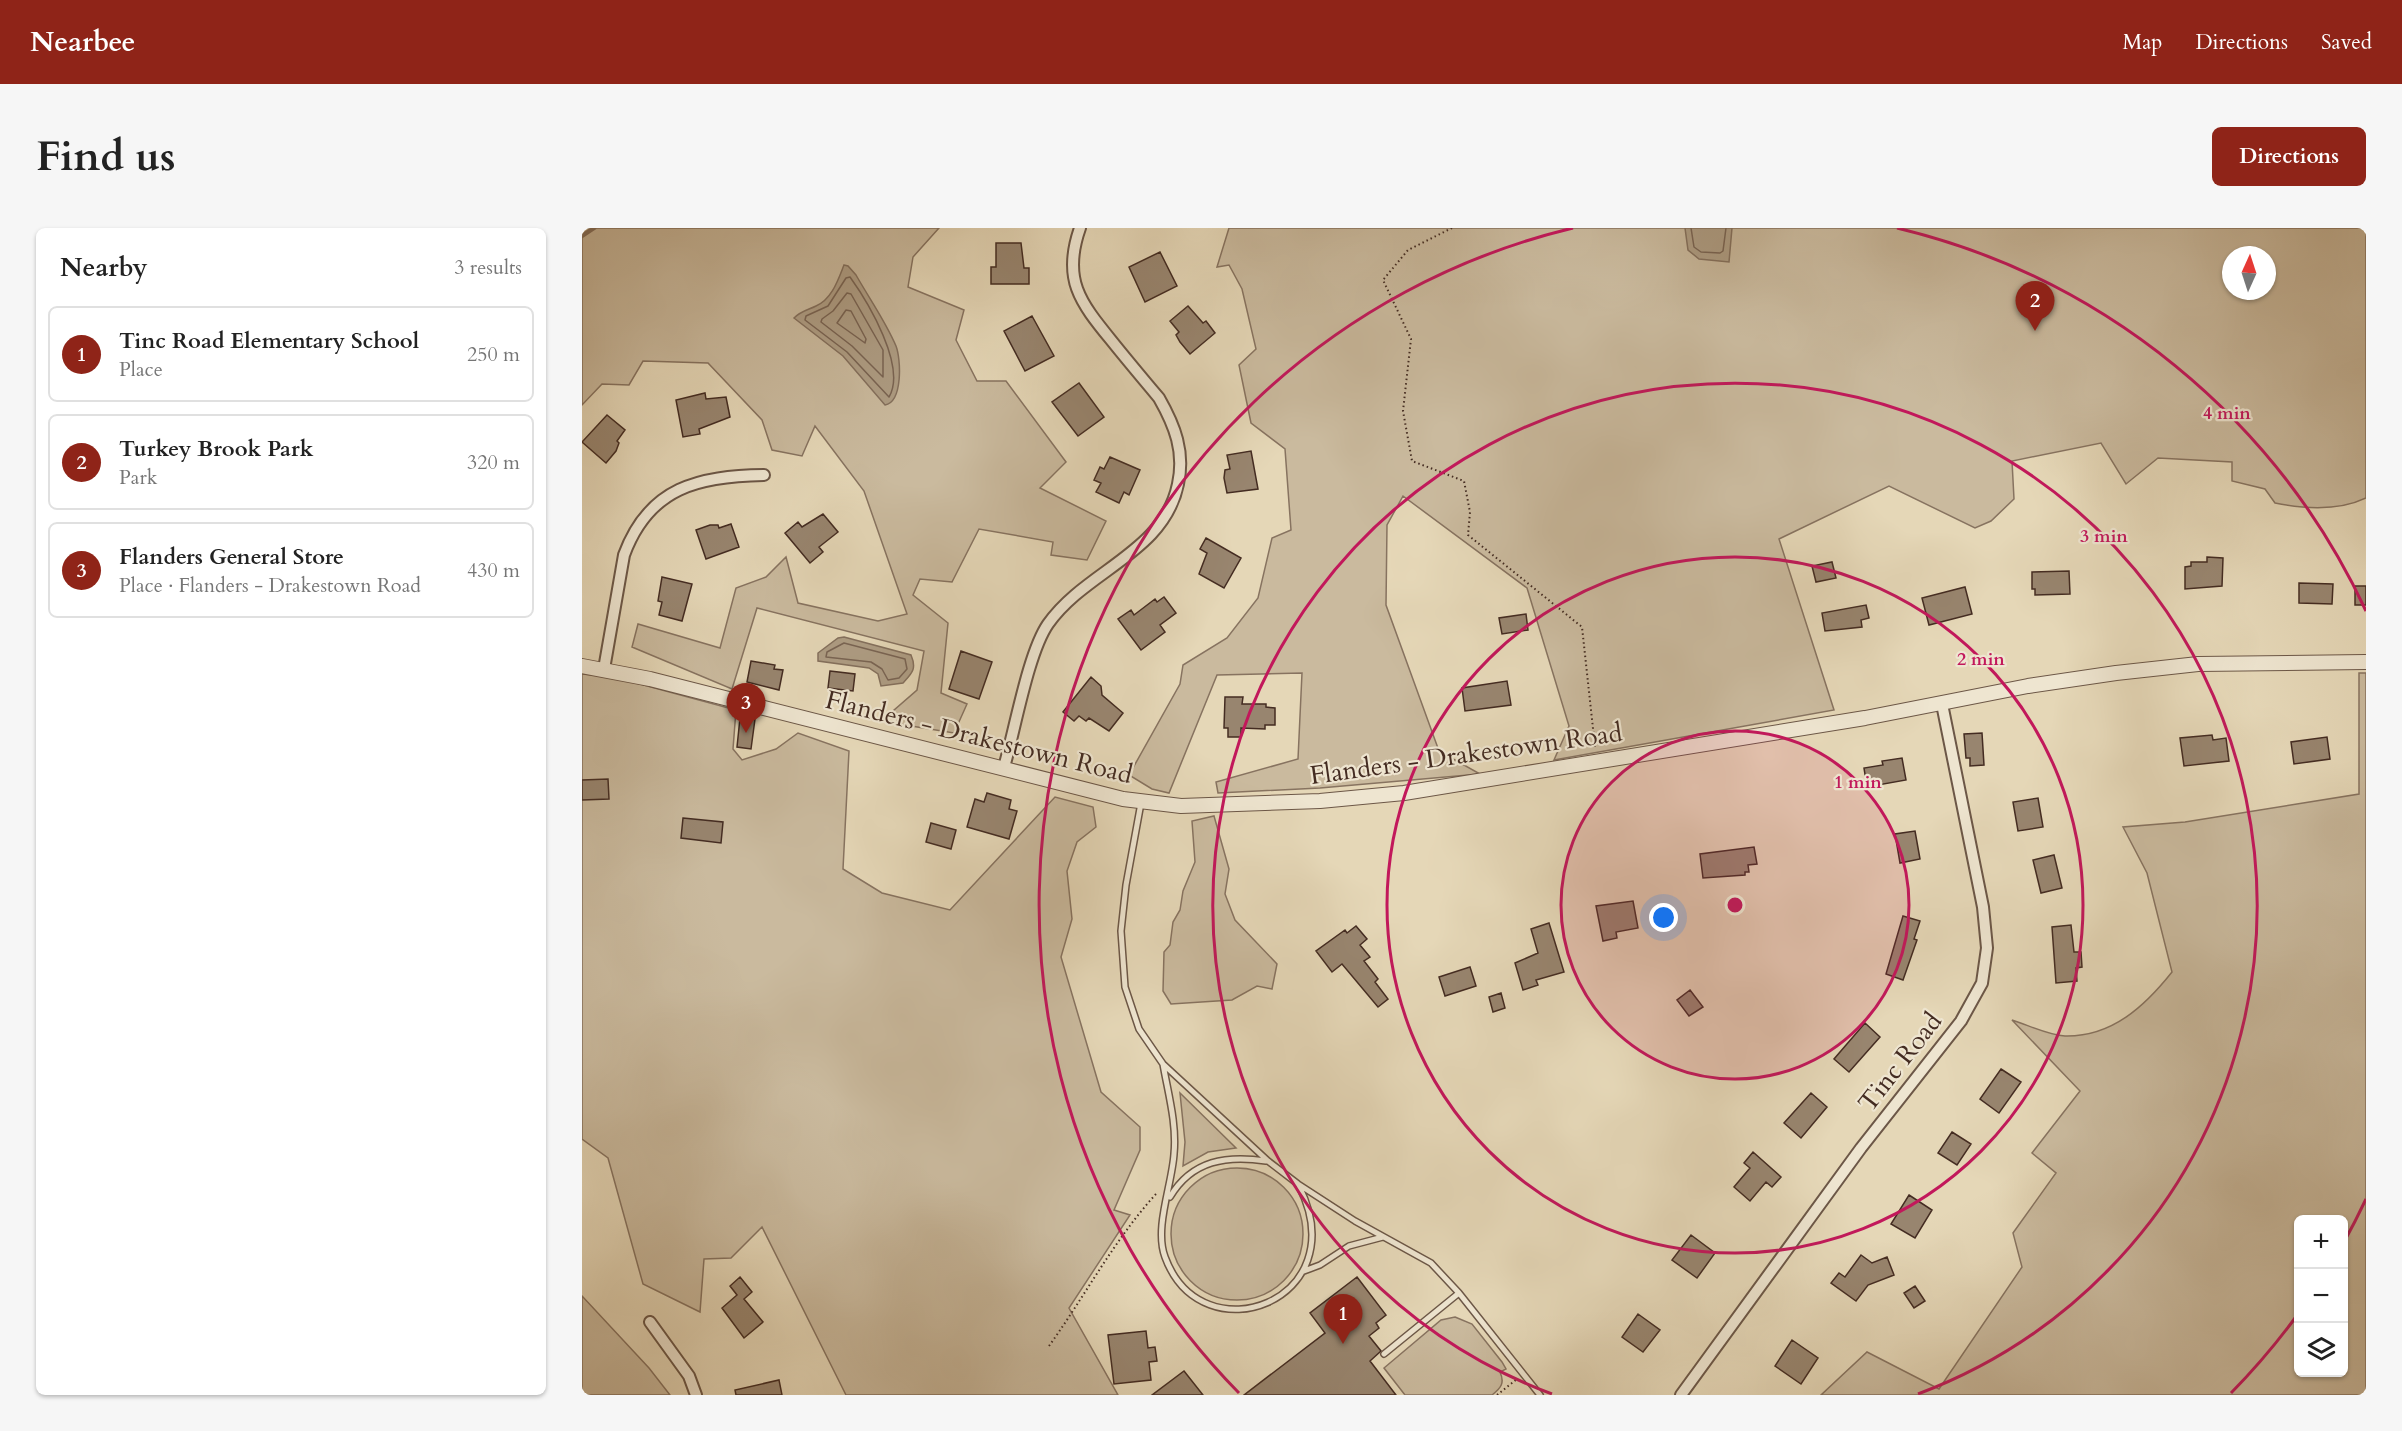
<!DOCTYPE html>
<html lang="en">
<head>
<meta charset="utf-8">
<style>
	body { margin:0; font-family:Cardo,serif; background:#f6f6f6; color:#222 }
	.controls { position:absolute; right:18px; bottom:18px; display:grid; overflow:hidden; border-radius:9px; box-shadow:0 2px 4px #0004 }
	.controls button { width:54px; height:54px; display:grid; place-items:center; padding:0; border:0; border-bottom:2px solid #e0e0e0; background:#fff; color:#222; font:30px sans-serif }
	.compass { position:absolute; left:1640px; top:18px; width:54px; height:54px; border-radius:50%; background:#fff; box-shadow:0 2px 4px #0004; rotate:3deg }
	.you { position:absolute; left:1082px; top:690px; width:21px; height:21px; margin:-15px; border:4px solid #fff; border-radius:50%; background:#1a73e8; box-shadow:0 0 0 9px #1a73e833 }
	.badge { display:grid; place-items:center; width:39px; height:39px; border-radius:50%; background:#8f2418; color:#fff; font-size:20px; font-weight:700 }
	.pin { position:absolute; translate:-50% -50px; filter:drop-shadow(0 2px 3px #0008) }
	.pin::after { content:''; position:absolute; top:32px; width:21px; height:18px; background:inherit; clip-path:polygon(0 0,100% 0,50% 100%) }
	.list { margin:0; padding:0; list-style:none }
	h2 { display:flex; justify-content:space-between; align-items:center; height:78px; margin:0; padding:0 24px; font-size:26px }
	h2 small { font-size:20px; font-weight:400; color:#767676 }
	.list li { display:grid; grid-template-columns:39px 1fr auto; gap:18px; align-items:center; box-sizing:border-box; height:96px; margin:0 12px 12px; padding:0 12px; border:2px solid #e0e0e0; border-radius:9px }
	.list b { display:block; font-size:22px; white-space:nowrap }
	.list p { margin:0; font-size:20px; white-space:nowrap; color:#767676 }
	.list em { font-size:20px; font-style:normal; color:#767676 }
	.icon { flex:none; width:33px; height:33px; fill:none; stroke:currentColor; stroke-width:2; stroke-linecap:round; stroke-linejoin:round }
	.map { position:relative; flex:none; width:1784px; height:1167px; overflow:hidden; border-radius:9px }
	header { display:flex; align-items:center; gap:36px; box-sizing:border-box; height:84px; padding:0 30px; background:#8f2418; color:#fff }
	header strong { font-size:28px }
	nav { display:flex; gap:33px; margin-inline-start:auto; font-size:21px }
	.intro { display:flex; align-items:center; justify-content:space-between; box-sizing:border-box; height:144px; padding:0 36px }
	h1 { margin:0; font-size:42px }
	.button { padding:15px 27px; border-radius:9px; background:#8f2418; color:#fff; font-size:21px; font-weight:700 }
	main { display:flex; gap:36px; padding:0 36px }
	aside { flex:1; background:#fff; border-radius:9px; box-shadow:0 2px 4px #0004 }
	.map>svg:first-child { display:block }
	.green { fill:#caba9e; stroke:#877360; stroke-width:1.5; fill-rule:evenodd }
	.water { fill:#ae9d84; stroke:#84705d; stroke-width:1.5 }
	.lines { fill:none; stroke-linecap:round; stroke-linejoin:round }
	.shore { stroke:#796453; stroke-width:1.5 }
	.stream { stroke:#84705d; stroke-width:4.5 }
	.building { fill:#98856f; stroke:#442c22; stroke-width:1.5 }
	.service-casing { stroke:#6c5747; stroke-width:8 }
	.minor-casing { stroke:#6c5747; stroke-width:14 }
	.tertiary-casing { stroke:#6c5747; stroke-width:16 }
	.path { stroke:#442c22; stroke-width:2; stroke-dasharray:1.5 3; stroke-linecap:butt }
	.service { stroke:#eee5d0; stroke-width:5 }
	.minor { stroke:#eee5d0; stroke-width:10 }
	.tertiary { stroke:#eee5d0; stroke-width:14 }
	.ring { fill:none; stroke:#c2185b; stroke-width:3 }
	.labels { text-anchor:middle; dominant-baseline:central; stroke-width:4.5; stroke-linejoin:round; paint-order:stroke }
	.street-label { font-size:26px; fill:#442c22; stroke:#eee5d0 }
	.centre { fill:#c2185b; stroke:#eee5d0; stroke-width:3 }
	.ring-label { font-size:18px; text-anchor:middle; font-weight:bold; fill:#c2185b; stroke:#eee5d0; stroke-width:4.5; stroke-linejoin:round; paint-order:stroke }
</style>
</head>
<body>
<header>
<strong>Nearbee</strong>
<nav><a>Map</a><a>Directions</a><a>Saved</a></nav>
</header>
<div class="intro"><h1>Find us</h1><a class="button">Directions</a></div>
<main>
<aside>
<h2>Nearby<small>3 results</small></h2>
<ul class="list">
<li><span class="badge">1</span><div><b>Tinc Road Elementary School</b><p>Place</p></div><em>250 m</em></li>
<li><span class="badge">2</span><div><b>Turkey Brook Park</b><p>Park</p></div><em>320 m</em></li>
<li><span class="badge">3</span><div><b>Flanders General Store</b><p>Place · Flanders - Drakestown Road</p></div><em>430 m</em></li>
</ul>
</aside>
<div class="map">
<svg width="1784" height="1167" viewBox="0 0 1784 1167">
	<rect width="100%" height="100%" fill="#e5d7b7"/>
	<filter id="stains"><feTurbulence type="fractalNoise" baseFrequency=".00333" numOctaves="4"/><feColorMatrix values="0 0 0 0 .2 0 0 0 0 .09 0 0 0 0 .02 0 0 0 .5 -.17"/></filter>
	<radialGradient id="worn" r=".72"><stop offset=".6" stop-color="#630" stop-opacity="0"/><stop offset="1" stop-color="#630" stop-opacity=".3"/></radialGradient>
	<path class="green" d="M0 0H357L331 29 326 59 382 82 374 112 395 153H424L484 234 458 260 524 293 505 332 469 327 471 314 397 301 370 354 338 351 331 367 366 395 359 465 385 476 372 505 317 496 311 483 335 462 342 423 175 380 150 461 50 419 56 396 138 420 154 360 184 349 204 329 216 375 296 393 325 386 282 263 233 198 220 228 190 222 180 192 126 135 61 133 47 157 20 156 0 177Z
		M647 0H1784V270C1757 283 1722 281 1693 275L1683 261 1650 253V234L1576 230 1544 256 1519 215 1430 233 1432 271 1409 293 1393 300 1307 258 1197 311 1252 482 972 532 987 498 945 360 821 268 805 297 804 377 857 523 898 546 738 560 636 565 634 554 716 531 720 445 635 447 587 565 570 561 547 547 598 456 601 437 645 410 676 370 690 310 709 302 703 221 669 195 657 137 674 121 660 61 647 37 635 39ZM1649 27H1685V63H1649Z
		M1777 445H1784V1167H1239L1285 1124 1357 1161 1440 1039 1431 1005 1474 945 1450 925 1498 863 1430 792C1446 797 1466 807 1483 808 1530 809 1563 778 1590 744L1565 645 1541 599 1603 594 1777 566ZM1716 992H1762V1144H1716Z
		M0 446 32 449 154 482 151 521 160 532 194 521 216 505 267 523 261 641 300 665 368 682 473 569 511 579 514 599 495 614 485 643 490 691 479 729 519 864 558 899V922L532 982 548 987 487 1080 536 1167H264L180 999 149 1030 122 1031 118 1084 61 1056 26 930 0 911Z
		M632 588 647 641 643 666 653 692 695 736 690 761 675 758 650 772 589 776 581 763 582 724 588 717 591 694 598 682 601 663 613 634 610 593Z
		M598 865 654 920 626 924 601 938 603 914Z
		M589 1006a66 66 0 1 1 132 0a66 66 0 1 1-132 0Z
		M0 1068 67 1140 88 1167H0Z
		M873 1089 890 1096 920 1134 924 1141 918 1144C923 1155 919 1160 910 1167H823L802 1140 859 1092Z"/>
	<path class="water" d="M1103 0H1150L1147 34 1117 31 1106 22Z
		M262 37 266 38 274 47C287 70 304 94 314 118 319 131 321 174 303 177L261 128 212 90C219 83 226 82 234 78 250 71 256 52 262 37Z
		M262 409 329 427C335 441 330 445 321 455L299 458 296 446 287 440 236 433V425L256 410Z"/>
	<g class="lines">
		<path class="shore" d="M1109 0 1112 19 1119 24 1138 25 1141 23 1144 0
			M268 49C286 74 325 139 307 169L265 124 223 92 224 88 246 78 264 50Z
			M265 65 269 66 301 122V149L270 118 239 94 240 91 251 83Z
			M264 82 269 83 284 111 283 115 255 95Z
			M262 415 323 431 325 441 317 450 306 452 300 441 289 434 244 429 245 424Z"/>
		<path class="stream" d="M0 8 12 0"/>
	</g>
	<path class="building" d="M414 15H439L442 40H447V56H409V39H414Z
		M578 24 595 58 563 74 547 39Z
		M606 78 621 95 624 93 633 105 608 126 598 114 594 107 597 104 588 93Z
		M450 88 472 128 443 143 422 103Z
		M497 155 522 189 496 208 470 174Z
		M123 165 124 171 144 169 148 189 117 201 118 206 101 209 94 172Z
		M25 187 43 202 35 213 37 215 34 223 24 235 0 214Z
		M669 223 676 261 645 265 642 250 643 242 648 241 645 227Z
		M528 229 558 242 547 267 542 264 537 275 514 264 519 255 512 252 518 239 522 241Z
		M241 286 256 304 237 319 241 324 228 335 203 305 216 294 220 299Z
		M149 296 157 319 124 331 114 302 128 297H136L137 300Z
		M624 310 659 330 642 360 617 346 625 325 618 321Z
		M1625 329 1641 330 1640 358 1603 361V339L1609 338V334H1625Z
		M1250 334 1254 350 1234 354 1230 338Z
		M1487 343 1488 366 1453 367V361H1450V344Z
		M80 349 110 356 100 393 77 387 80 374 76 373Z
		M1717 355 1751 356 1750 376 1717 375Z
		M1773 358H1784V377H1773Z
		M1383 359 1390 386 1347 397 1340 370Z
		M582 369 594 385 578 397 583 404 559 422 536 391 549 382 552 387 573 371 575 374Z
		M1284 377 1287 390 1279 392 1280 399 1243 403 1240 385Z
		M944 386 946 402 920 406 917 390Z
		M379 423 410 434 397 471 367 461Z
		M169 433 193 437 192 441 201 442 197 462 165 454Z
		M248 443 273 446 271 463 246 460Z
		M509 449 519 458 520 467 541 485 527 503 507 490 504 493 497 488 492 493 481 484Z
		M925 453 929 477 883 483 880 460Z
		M643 469H661L660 476H684V479L693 480V497H683V501L659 500V509H646V500H642Z
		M158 490 173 491 169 521 155 519Z
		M1400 505 1402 537 1388 538V530H1384L1382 506Z
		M1630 507 1631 512 1644 510 1647 533 1602 538 1598 510Z
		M1745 509 1748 531 1712 536 1709 514Z
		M1320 530 1324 552 1285 559 1282 540 1301 537 1300 533Z
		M26 551 27 571 0 572V552Z
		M405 565 429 572 427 581 435 583 427 611 385 599 393 571 402 574Z
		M1456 570 1461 599 1436 603 1431 574Z
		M101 590 141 594 139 615 99 610Z
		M349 595 374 602 369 621 344 614Z
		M1333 603 1338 631 1318 635 1313 606Z
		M1172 619 1175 636 1166 637 1167 644H1163V647L1121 650 1118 626Z
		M1472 627 1480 660 1459 665 1451 632Z
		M1051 673 1056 700 1034 704 1035 710 1021 713 1014 678Z
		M1321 688 1338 693 1332 711 1335 712 1321 752 1304 746Z
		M967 695 982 744 954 752 956 757 941 762 933 735 956 725 949 701Z
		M1489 697 1492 724H1499L1500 739 1494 740 1495 753 1474 755 1470 699Z
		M774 698 785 711 778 717 788 729 782 733 796 751 793 754 806 771 796 779 760 736 750 744 734 723 763 702 765 705Z
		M888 739 894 758 863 768 857 749Z
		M1108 762 1121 779 1107 788 1095 772Z
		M919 765 923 780 911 784 907 769Z
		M1283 795 1298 809 1267 844 1252 831Z
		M1419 841 1439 854 1417 885 1398 871Z
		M1229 865 1245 879 1219 910 1202 895Z
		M1370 904 1389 916 1375 937 1356 925Z
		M1171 924 1199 949 1190 959 1184 954 1168 973 1152 959 1168 940 1162 935Z
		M1327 967 1350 982 1333 1010 1309 996Z
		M1109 1007 1133 1025 1115 1050 1090 1032Z
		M1279 1027 1290 1035 1305 1029 1312 1047 1286 1057 1274 1073 1249 1055 1257 1045 1263 1049Z
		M158 1049 170 1064 162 1071 181 1094 162 1110 140 1080 155 1067 148 1058Z
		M775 1049 804 1087 794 1095 797 1100 787 1108 799 1123 788 1133 814 1167H662L743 1105 728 1085Z
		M1333 1058 1343 1073 1332 1080 1322 1065Z
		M1056 1086 1078 1102 1061 1124 1040 1109Z
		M564 1103 566 1120 573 1119 575 1133 567 1134 569 1152 532 1156 526 1107Z
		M1210 1112 1236 1130 1219 1156 1193 1138Z
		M602 1143 621 1167H570Z
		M197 1152 200 1167H154L153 1162Z"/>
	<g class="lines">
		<defs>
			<path id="service" d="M559 575 544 657 539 703 543 759 557 801 581 836 686 933 716 956 773 993 849 1035 877 1065 958 1167
				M581 836C586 865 595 896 592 926 590 957 572 1000 583 1029 620 1130 775 1073 717 958
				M588 969C610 932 645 927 684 933
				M722 1043 738 1037 767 1018 801 1009
				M802 1126 877 1065"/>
			<path id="minor" d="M22 441 42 327C67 259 117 248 182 247
				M422 539C433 502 446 425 466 396 504 342 582 325 596 256 603 224 593 198 577 170 561 151 545 132 529 112 498 74 480 51 498 0
				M68 1094 107 1148 114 1167
				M1099 1167 1279 920 1379 793 1400 755 1405 720 1401 679 1360 476"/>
			<path id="tertiary" d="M0 438 68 451 541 571 599 578 738 573 822 565 1283 490 1446 458 1534 445 1616 436 1784 434"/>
		</defs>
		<use href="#service" class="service-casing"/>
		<use href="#minor" class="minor-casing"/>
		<use href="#tertiary" class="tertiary-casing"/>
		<path class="path" d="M870 0 826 22 801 52 829 111 821 183 830 233 882 253 888 284 886 307 1000 399 1013 519
			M467 1118C503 1068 532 1012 574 966
			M915 1167 935 1151"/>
		<use href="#service" class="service"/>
		<use href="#minor" class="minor"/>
		<use href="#tertiary" class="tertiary"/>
	</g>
	<circle cx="1153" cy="677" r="174" fill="#c2185b" fill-opacity=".12"/>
	<g class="ring">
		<circle cx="1153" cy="677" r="174"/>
		<circle cx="1153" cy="677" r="348"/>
		<path d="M970 1166A522 522 0 1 1 1336 1166"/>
		<path d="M1784 971A696 696 0 0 1 1762 1014M1716 1086A696 696 0 0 1 1649 1165M657 1165A696 696 0 0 1 991 0M1315 0A696 696 0 0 1 1784 383"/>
	</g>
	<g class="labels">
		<g class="street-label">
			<text transform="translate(397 509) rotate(14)">Flanders - Drakestown Road</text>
			<text transform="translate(884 526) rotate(-8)">Flanders - Drakestown Road</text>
			<text transform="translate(1318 834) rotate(-52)">Tinc Road</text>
		</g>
	</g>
	<circle cx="1153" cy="677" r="9" class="centre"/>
	<g class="ring-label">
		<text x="1645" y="191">4 min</text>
		<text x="1522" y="314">3 min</text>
		<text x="1399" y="437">2 min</text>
		<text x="1276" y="560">1 min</text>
	</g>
	<rect width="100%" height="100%" filter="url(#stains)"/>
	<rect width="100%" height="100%" fill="url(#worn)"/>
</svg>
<div class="controls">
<button>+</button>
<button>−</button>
<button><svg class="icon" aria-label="layers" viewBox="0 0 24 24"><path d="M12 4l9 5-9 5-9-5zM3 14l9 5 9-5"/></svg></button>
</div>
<svg class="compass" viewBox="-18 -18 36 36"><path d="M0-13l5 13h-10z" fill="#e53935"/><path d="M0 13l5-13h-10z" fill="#767676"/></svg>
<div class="you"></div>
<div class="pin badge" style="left:761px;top:1116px">1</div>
<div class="pin badge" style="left:1453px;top:103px">2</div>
<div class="pin badge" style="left:164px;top:505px">3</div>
</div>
</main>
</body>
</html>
